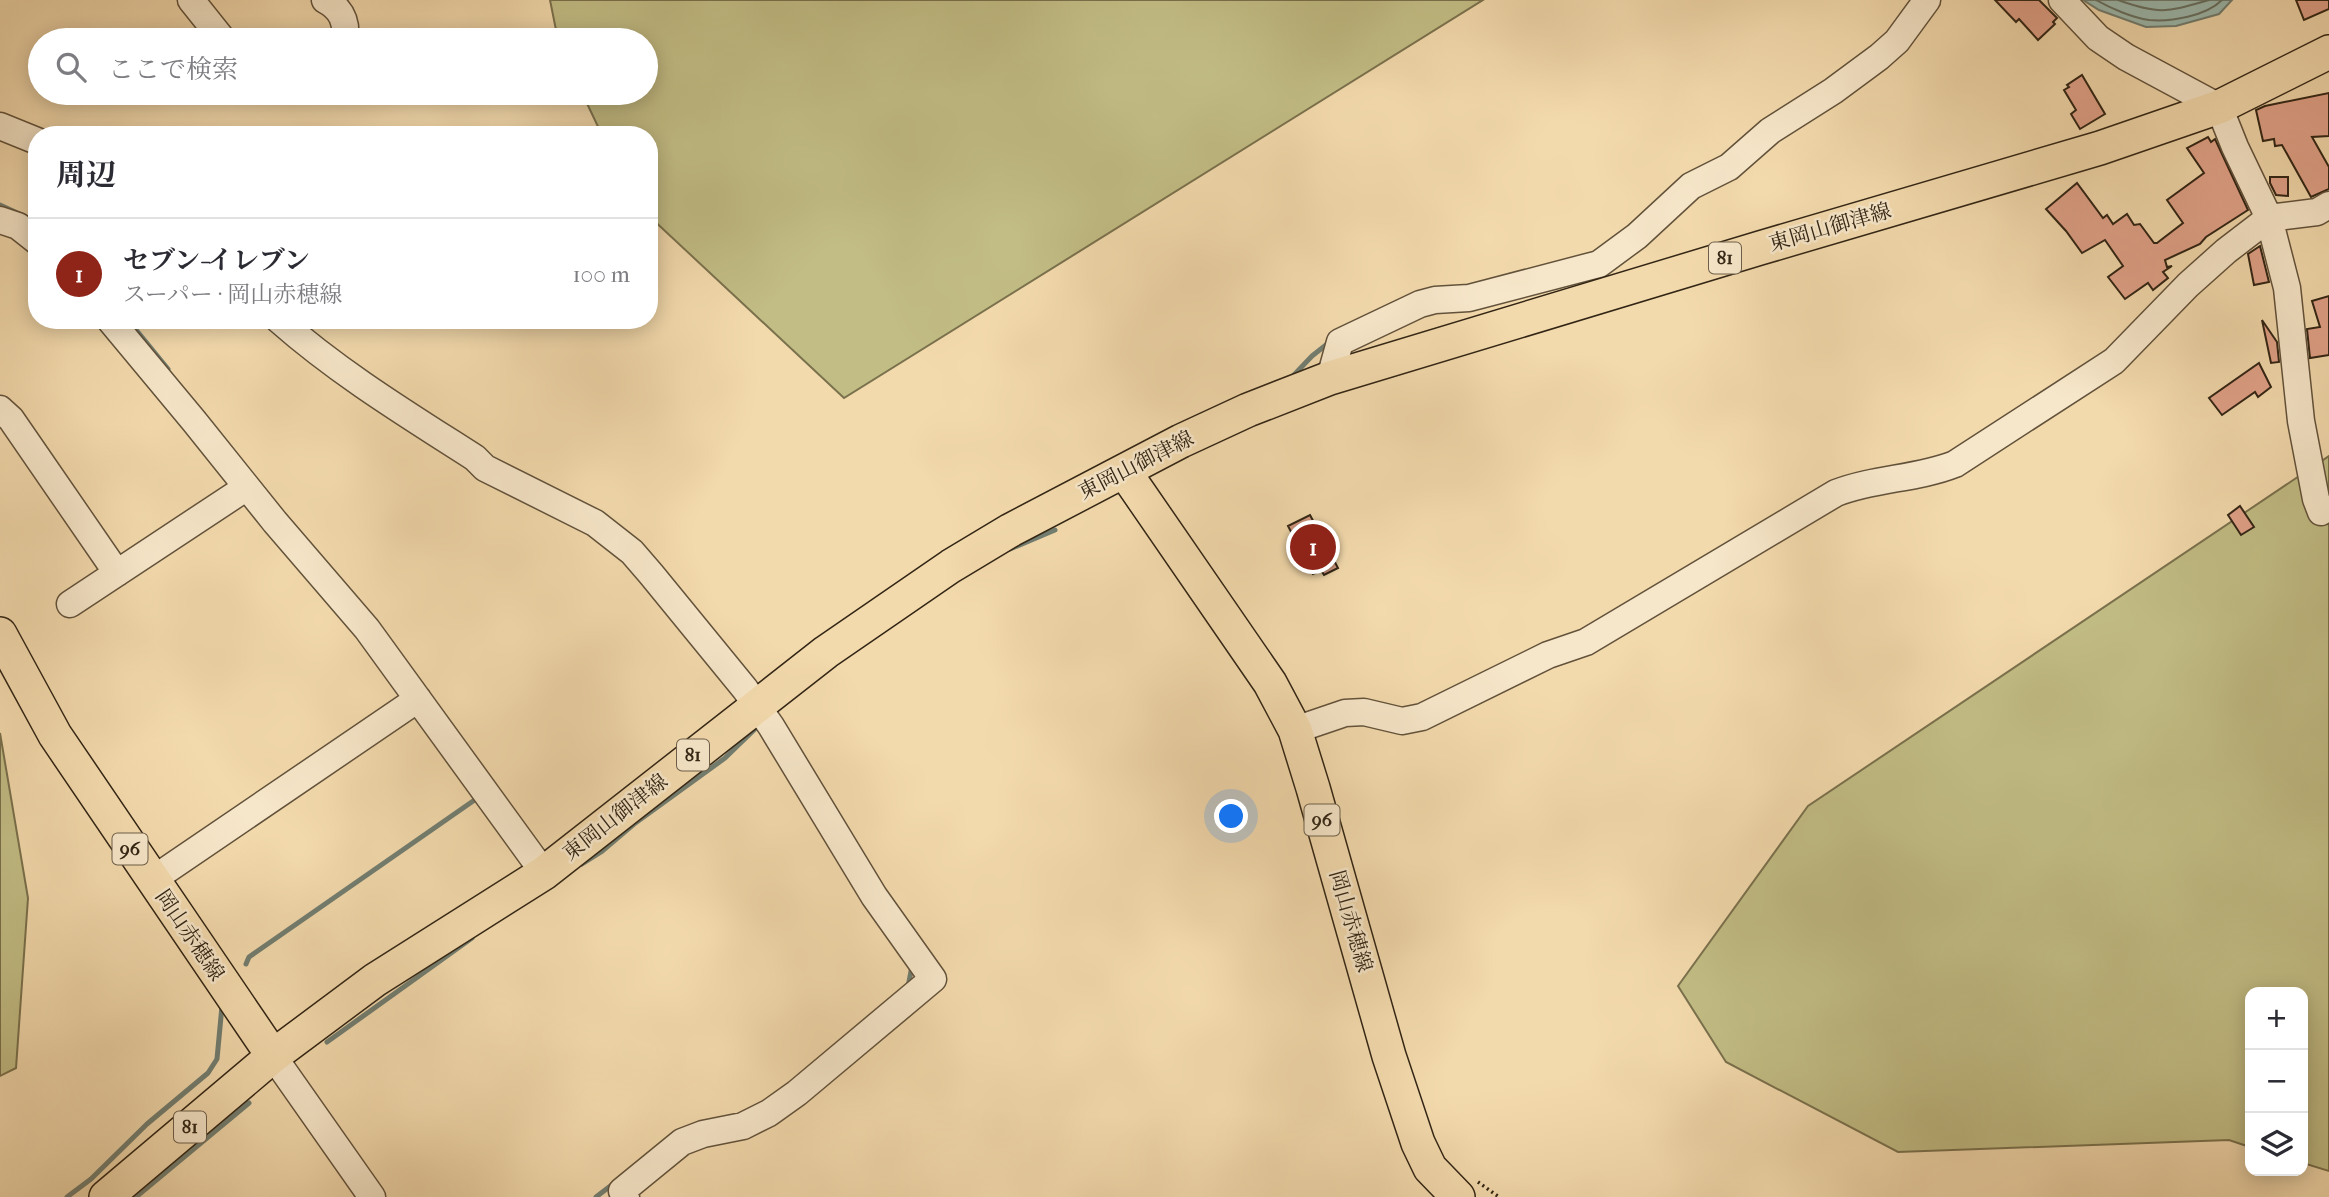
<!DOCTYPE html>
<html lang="ja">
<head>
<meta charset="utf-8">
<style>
	body { margin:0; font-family:"IM FELL French Canon","Noto Serif JP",serif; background:#f7f7f7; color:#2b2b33 }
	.controls { position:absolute; right:21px; bottom:21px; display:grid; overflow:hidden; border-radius:14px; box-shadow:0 4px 18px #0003 }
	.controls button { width:63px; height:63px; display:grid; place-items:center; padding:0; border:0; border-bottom:2px solid #e1e1e2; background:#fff; color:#2b2b33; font:35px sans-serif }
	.you { position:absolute; left:1232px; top:817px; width:24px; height:24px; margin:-18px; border:5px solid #fff; border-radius:50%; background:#1a73e8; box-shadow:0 0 0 10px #1a73e833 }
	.badge { display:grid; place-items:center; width:46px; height:46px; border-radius:50%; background:#8f2418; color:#fff; font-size:23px; font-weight:700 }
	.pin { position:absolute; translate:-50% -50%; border:4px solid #fff; box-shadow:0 2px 7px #0006 }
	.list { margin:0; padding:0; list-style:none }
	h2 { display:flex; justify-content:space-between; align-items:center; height:91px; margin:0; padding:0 28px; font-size:30px }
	h2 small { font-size:23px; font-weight:400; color:#7c7c81 }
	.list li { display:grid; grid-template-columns:46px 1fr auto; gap:21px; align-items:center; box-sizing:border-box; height:112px; padding:0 28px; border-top:2px solid #e1e1e2 }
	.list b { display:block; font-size:26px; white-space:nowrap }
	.list p { margin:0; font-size:23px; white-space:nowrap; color:#7c7c81 }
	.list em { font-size:23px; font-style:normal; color:#7c7c81 }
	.icon { flex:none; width:38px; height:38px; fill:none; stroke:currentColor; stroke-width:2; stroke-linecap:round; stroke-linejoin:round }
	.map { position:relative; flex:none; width:2329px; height:1197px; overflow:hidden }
	.search { position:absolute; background:#fff; box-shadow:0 4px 18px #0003; left:28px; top:28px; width:630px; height:77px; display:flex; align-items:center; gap:18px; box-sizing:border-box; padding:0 24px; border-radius:38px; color:#7c7c81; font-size:26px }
	.panel { position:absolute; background:#fff; box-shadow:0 4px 18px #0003; left:28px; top:126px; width:630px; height:203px; border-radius:28px }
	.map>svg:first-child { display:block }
	.green { fill:#c2bd85; stroke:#7a714d; stroke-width:2 }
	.water { fill:#9cbaaf; stroke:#727e71; stroke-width:2 }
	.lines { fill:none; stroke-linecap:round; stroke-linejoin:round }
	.shore { stroke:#677062; stroke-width:2 }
	.stream { stroke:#727e71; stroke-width:5 }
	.building { fill:#e1a289; stroke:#322515; stroke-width:2 }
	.minor-casing { stroke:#62523b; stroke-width:29 }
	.major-casing { stroke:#322515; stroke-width:36 }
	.path { stroke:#322515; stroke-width:3.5; stroke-dasharray:2 3.5; stroke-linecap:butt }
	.minor { stroke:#f7e7ca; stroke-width:26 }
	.major { stroke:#f3daad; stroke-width:33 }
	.labels { text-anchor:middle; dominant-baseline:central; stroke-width:5; stroke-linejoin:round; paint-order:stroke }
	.shield { fill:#f7e7ca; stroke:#6d5f4b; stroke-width:2 }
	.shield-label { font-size:19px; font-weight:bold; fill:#322515 }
	.street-label { font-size:21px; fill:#322515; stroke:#f7e7ca }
</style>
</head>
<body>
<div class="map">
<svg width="2329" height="1197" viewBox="0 0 2329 1197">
	<rect width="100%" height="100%" fill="#f3daad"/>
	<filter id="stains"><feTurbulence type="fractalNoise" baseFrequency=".00286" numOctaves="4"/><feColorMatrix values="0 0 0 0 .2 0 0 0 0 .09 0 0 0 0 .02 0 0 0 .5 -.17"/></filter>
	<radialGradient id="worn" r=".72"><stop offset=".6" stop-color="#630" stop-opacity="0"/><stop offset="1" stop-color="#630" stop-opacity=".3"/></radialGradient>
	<path class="green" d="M550 0H1483L844 398 649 216V135H602L582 93H646V40H558Z
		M2329 456V1171L2303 1163V992H2250V1147L2229 1140 1898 1152 1726 1062 1678 986 1808 806Z
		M0 733 28 898 16 1068 0 1076Z"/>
	<path class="water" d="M2083 0H2232L2219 14 2176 26 2146 27 2099 10Z"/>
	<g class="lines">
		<path class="shore" d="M2096 0C2110 8 2133 18 2149 20 2171 22 2206 16 2222 0
			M2118 0C2160 15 2167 12 2209 0"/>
		<path class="stream" d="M0 205 37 222
			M128 320 168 369
			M1292 377 1312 356 1331 341
			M1010 549 1055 530
			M582 864 601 852 634 824 725 758 755 729
			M246 964 249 957 476 799 474 796
			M908 987 912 966
			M327 1042 472 938
			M67 1197 91 1179 147 1124 208 1073 217 1059 222 1006
			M136 1197 249 1103
			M596 1197 613 1184"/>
	</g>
	<path class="building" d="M1995 0H2039L2057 18 2053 22 2055 24 2038 40 2019 19 2016 22Z
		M2296 0H2329V9L2304 20Z
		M2082 75 2105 114 2080 129 2071 114 2076 110 2064 90 2069 87 2067 85Z
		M2329 93V136L2312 137 2329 167V189L2311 197 2282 145 2275 146 2274 139 2263 141 2256 110 2265 106Z
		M2208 137 2211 142 2215 139 2248 210 2206 237 2200 244 2165 260 2167 267 2172 266 2163 272 2168 278 2153 290 2148 283 2125 299 2108 277 2123 266 2105 240 2082 253 2066 231 2046 209 2077 183 2103 218 2107 215 2113 224 2127 214 2134 225 2140 224 2154 243H2157L2183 223 2167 200 2204 173 2187 148Z
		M2270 177H2288V196L2276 195 2270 183Z
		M2260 246 2269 282 2254 285 2248 254Z
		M2329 296V355L2310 358 2307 329 2320 327 2312 301Z
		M2262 320 2277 342 2279 362 2271 363Z
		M2259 363 2271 387 2258 397 2255 392 2222 415 2209 398Z
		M2240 506 2254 527 2241 535 2228 515Z
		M1310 515 1338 568 1324 575 1321 570 1313 574 1288 526Z"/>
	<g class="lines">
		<defs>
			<path id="minor" d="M191 0 223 40
				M325 0C342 9 347 22 345 40
				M2062 0 2098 38 2126 57 2219 107 2235 147 2269 218 2287 288 2301 421 2316 499 2321 512
				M0 126 37 141
				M0 220 18 226 37 241
				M110 320 194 421 275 522 367 629 544 873
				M279 320C339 373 408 415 475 458L485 468 595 523 632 552 651 574 745 689 771 726 874 896 933 979 797 1093 769 1113 743 1126 703 1134 682 1142 622 1191 626 1197
				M1330 378 1340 342 1420 304 1435 300 1469 298 1599 264 1637 236 1691 186 1729 167 1770 131 1833 91 1879 57 1897 41 1927 0
				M0 409 11 419 117 573
				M70 604 247 487
				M1295 730 1345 713 1364 712 1402 721 1422 717 1548 655 1586 642 1836 493C1875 478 1917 479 1955 464L2114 361 2188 285 2226 251 2269 218 2317 212 2329 205
				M152 880 418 699
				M273 1056 372 1197"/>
			<path id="major" d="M1124 471 1270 683 1295 730 1313 788 1389 1056 1418 1143 1430 1168 1458 1197
				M0 634 55 735 273 1056
				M106 1197 273 1056 375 980 544 873 826 652 951 566 1011 530 1181 441 1248 410 1330 378 1760 248 2100 148 2219 107 2329 52"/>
		</defs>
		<use href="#minor" class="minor-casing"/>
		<use href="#major" class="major-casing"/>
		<path class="path" d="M1478 1182 1499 1197"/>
		<use href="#minor" class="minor"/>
		<use href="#major" class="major"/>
	</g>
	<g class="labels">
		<g class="shield">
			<rect x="1709" y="242.5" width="32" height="31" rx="5"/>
			<rect x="677" y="739.5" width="32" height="31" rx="5"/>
			<rect x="1304.5" y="804.5" width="35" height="31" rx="5"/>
			<rect x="112.5" y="833.5" width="35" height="31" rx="5"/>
			<rect x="174" y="1111.5" width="32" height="31" rx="5"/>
		</g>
		<g class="shield-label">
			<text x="1725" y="258">81</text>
			<text x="693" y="755">81</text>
			<text x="1322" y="820">96</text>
			<text x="130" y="849">96</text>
			<text x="190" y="1127">81</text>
		</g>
		<g class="street-label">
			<text transform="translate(1830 227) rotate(-16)">東岡山御津線</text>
			<text transform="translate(1136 465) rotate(-27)">東岡山御津線</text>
			<text transform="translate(615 817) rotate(-38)">東岡山御津線</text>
			<text transform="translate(1351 921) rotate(74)">岡山赤穂線</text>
			<text transform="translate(190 935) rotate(56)">岡山赤穂線</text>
		</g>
	</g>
	<rect width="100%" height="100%" filter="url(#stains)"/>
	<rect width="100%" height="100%" fill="url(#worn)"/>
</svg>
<div class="controls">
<button>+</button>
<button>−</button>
<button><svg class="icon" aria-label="layers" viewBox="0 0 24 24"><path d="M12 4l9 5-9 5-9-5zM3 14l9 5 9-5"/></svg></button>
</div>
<div class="you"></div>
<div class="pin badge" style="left:1313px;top:547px">1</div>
<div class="search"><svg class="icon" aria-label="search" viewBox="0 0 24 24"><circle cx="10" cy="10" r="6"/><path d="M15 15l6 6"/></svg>ここで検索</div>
<section class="panel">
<h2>周辺<small></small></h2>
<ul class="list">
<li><span class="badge">1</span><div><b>セブン-イレブン</b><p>スーパー · 岡山赤穂線</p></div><em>100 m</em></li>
</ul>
</section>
</div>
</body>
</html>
